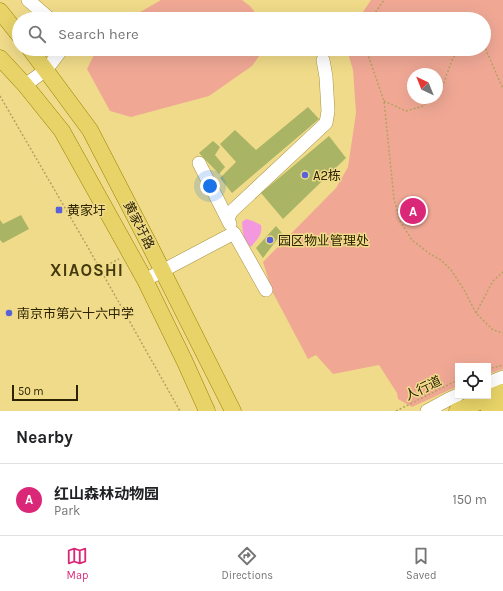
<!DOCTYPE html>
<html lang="en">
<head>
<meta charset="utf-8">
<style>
	body { margin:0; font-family:Karla,"Noto Sans SC",sans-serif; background:#f2f2f2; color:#202124 }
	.controls { position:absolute; right:12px; bottom:12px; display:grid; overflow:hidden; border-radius:0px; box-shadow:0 4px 16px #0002 }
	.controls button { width:36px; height:36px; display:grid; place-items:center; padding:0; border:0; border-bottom:1px solid #e0e0e0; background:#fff; color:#202124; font:20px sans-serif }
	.compass { position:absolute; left:407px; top:68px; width:36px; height:36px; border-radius:50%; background:#fff; box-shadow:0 4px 16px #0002; rotate:317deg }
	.scale { position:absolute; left:12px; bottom:10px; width:66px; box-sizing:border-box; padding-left:4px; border:2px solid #2c2301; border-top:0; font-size:11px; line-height:14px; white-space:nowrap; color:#2c2301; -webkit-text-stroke:3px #f0db8a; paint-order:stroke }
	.you { position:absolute; left:210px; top:186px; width:14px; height:14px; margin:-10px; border:3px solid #fff; border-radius:50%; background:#1a73e8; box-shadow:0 0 0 6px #1a73e833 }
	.badge { display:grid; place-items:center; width:26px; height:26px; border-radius:50%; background:#db2777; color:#fff; font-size:13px; font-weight:700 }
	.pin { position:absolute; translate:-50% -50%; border:2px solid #fff; box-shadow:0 1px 4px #0006 }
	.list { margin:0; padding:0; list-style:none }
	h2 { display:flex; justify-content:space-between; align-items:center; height:52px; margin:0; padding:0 16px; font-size:17px }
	h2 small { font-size:13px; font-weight:400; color:#757577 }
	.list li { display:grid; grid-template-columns:26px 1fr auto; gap:12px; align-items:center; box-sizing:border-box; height:72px; padding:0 16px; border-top:1px solid #e0e0e0 }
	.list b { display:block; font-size:15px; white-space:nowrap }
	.list p { margin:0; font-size:13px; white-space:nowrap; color:#757577 }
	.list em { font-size:13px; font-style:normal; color:#757577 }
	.icon { flex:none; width:22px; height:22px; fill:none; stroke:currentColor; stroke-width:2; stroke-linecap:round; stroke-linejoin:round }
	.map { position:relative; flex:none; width:503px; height:411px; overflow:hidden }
	.search { position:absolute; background:#fff; box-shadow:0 4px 16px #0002; left:12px; right:12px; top:12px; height:44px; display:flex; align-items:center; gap:10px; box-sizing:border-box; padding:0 14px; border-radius:22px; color:#757577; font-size:15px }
	.sheet { height:124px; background:#fff }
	nav { display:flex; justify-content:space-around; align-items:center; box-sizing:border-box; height:56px; border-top:1px solid #e0e0e0; background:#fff; font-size:11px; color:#757577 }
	nav a { display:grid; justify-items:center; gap:2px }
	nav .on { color:#db2777 }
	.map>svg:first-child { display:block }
	.green { fill:#f0a895; fill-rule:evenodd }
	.water { fill:#f398df }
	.building { fill:#a9b465 }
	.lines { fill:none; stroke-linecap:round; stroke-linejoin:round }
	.minor-casing { stroke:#a69241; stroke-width:14 }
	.major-casing { stroke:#9b8201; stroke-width:17 }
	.path { stroke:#b4a360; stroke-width:1.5; stroke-dasharray:2 2; stroke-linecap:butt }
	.minor { stroke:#fff; stroke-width:13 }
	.major { stroke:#e7d367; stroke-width:16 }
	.poi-dot { fill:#5863da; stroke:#f0db8a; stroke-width:1.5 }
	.labels { text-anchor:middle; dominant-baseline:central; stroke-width:3; stroke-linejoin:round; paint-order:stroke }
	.poi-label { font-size:13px; fill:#2c2301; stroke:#f0db8a; text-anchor:start }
	.street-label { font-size:13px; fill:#2c2301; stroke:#f0db8a }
	.district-label { font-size:17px; font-weight:bold; letter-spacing:1px; fill:#443a0e; stroke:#f0db8a }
</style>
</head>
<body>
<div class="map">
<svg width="503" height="411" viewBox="0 0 503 411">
	<rect width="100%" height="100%" fill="#f0db8a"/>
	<path class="green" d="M161 0H242L250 6 260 19H130L135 15Z
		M371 0H503V369L488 374V366H458V386L412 407 398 399 397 393 379 365 333 374 316 355 308 359 272 291 263 262 336 188 348 167 356 113 353 70 348 53 349 49H484V19H358ZM413 74H437V98H413Z
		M97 49H264L252 66 209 96 131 117 110 111 87 69Z"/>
	<path class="water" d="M246 219 253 221 261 225C263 235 256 240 251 247 242 242 243 231 242 222Z"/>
	<path class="building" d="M308 107 319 119 232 193 220 178 236 162 220 144 235 130 256 150Z
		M329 136 346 158 283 219 261 193Z
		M213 141 220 147 215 155 225 167 219 174 199 153Z
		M21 215 29 229 3 243 0 240V220L3 224Z
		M276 226 282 233 263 258 256 248Z"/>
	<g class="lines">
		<defs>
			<path id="minor" d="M28 0 50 19
				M25 85 46 70 62 49
				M199 163 230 224
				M228 218 232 211 326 123 328 111 326 77 323 60
				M145 280 162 271 234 233 266 290
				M488 383 503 377
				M427 411 449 399 458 395"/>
			<path id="major" d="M0 11 19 35
				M30 49 90 130 149 244 233 411
				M0 58 25 85 62 131 145 280 185 362 207 411
				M457 411 503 392
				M489 411 503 405"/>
		</defs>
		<use href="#minor" class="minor-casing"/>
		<use href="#major" class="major-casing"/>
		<path class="path" d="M371 19 384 0
			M484 45 503 89
			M366 49 384 101 394 199 400 221 412 240 430 254 441 260 451 270 463 288 476 313 493 330 503 333
			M437 93 442 88 452 60 459 49
			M0 96 86 244 180 411
			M384 101 406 111 423 106 431 98
			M107 265 119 259
			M476 313 493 281 503 272
			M488 369 503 365
			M396 411 458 380"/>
		<use href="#minor" class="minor"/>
		<use href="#major" class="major"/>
	</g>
	<g class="poi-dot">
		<circle cx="305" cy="175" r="4"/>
		<rect x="55" y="206" width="8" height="8" rx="2"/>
		<circle cx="270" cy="240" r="4"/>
		<circle cx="9" cy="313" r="4"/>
	</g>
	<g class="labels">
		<g class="poi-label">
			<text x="313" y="175">A2栋</text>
			<text x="67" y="210">黄家圩</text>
			<text x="278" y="240">园区物业管理处</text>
			<text x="17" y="313">南京市第六十六中学</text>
		</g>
		<g class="street-label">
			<text transform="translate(139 225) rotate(63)">黄家圩路</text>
			<text transform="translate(423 388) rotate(-26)">人行道</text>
		</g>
		<g class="district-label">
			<text x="87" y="270">XIAOSHI</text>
		</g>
	</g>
</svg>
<div class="controls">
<button><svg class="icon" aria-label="locate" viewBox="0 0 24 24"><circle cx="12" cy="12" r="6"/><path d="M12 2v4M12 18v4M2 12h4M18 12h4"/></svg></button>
</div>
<svg class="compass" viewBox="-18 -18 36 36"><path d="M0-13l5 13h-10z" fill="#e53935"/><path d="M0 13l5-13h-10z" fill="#757577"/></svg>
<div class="scale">50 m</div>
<div class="you"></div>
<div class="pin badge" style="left:413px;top:211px">A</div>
<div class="search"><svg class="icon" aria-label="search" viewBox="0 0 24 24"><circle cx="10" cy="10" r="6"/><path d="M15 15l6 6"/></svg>Search here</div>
</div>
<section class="sheet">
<h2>Nearby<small></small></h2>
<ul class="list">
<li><span class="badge">A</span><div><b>红山森林动物园</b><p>Park</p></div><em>150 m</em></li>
</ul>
</section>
<nav>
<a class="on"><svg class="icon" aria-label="map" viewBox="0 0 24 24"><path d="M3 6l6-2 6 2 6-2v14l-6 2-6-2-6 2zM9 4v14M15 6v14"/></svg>Map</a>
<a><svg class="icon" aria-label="directions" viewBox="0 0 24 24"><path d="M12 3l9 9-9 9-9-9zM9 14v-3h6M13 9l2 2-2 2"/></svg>Directions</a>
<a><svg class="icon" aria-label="saved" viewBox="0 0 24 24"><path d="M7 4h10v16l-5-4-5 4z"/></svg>Saved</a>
</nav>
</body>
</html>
